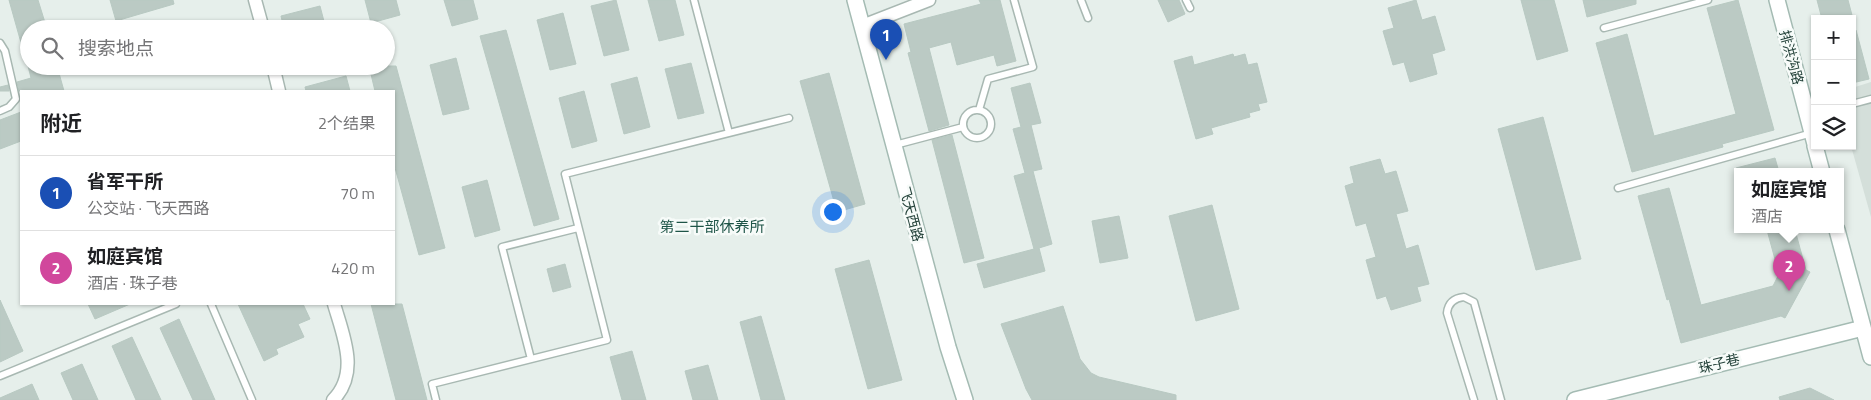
<!DOCTYPE html>
<html lang="zh">
<head>
<meta charset="utf-8">
<style>
	body { margin:0; font-family:"Titillium Web","Noto Sans SC",sans-serif; background:#f2f2f2; color:#202124 }
	.controls { position:absolute; right:15px; top:15px; display:grid; overflow:hidden; border-radius:0px; box-shadow:0 1px 4px #0004 }
	.controls button { width:45px; height:45px; display:grid; place-items:center; padding:0; border:0; border-bottom:1px solid #e0e0e0; background:#fff; color:#202124; font:25px sans-serif }
	.you { position:absolute; left:832px; top:211px; width:18px; height:18px; margin:-12px; border:4px solid #fff; border-radius:50%; background:#1a73e8; box-shadow:0 0 0 8px #1a73e833 }
	.badge { display:grid; place-items:center; width:32px; height:32px; border-radius:50%; background:#ea580c; color:#fff; font-size:16px; font-weight:700 }
	.pin { position:absolute; translate:-50% -41px; filter:drop-shadow(0 1px 2px #0008) }
	.pin::after { content:''; position:absolute; top:26px; width:18px; height:15px; background:inherit; clip-path:polygon(0 0,100% 0,50% 100%) }
	.popup { position:absolute; left:1734px; top:168px; width:110px; height:65px; box-sizing:border-box; display:grid; place-content:center; border-radius:0px; background:#fff; filter:drop-shadow(0 1px 4px #0005); font-size:16px; white-space:nowrap; color:#757577 }
	.popup b { font-size:19px; color:#202124 }
	.popup::after { content:''; position:absolute; left:50%; top:100%; margin-left:-10px; border:10px solid transparent; border-top-color:#fff }
	.list { margin:0; padding:0; list-style:none }
	h2 { display:flex; justify-content:space-between; align-items:center; height:65px; margin:0; padding:0 20px; font-size:21px }
	h2 small { font-size:16px; font-weight:400; color:#757577 }
	.list li { display:grid; grid-template-columns:32px 1fr auto; gap:15px; align-items:center; box-sizing:border-box; height:75px; padding:0 20px; border-top:1px solid #e0e0e0 }
	.list b { display:block; font-size:19px; white-space:nowrap }
	.list p { margin:0; font-size:16px; white-space:nowrap; color:#757577 }
	.list em { font-size:16px; font-style:normal; color:#757577 }
	.icon { flex:none; width:28px; height:28px; fill:none; stroke:currentColor; stroke-width:2; stroke-linecap:round; stroke-linejoin:round }
	.map { position:relative; flex:none; width:1871px; height:400px; overflow:hidden }
	.search { position:absolute; background:#fff; box-shadow:0 1px 4px #0004; left:20px; top:20px; width:375px; height:55px; display:flex; align-items:center; gap:12px; box-sizing:border-box; padding:0 18px; border-radius:28px; color:#757577; font-size:19px }
	.panel { position:absolute; background:#fff; box-shadow:0 1px 4px #0004; left:20px; top:90px; width:375px; height:215px; border-radius:0px }
	.map>svg:first-child { display:block }
	.built { fill:#d4dfda }
	.building { fill:#bbcac4; stroke:#b8c9c2 }
	.lines { fill:none; stroke-linecap:round; stroke-linejoin:round }
	.lane-casing { stroke:#a8b8b2; stroke-width:9 }
	.street-casing { stroke:#a8b8b2; stroke-width:15 }
	.secondary-casing { stroke:#a4bbb3; stroke-width:18 }
	.lane { stroke:#fff; stroke-width:6 }
	.street { stroke:#fff; stroke-width:12 }
	.secondary { stroke:#fff; stroke-width:15 }
	.labels { text-anchor:middle; dominant-baseline:central; stroke-width:5; stroke-linejoin:round; paint-order:stroke }
	.street-label { font-size:14px; fill:#24423a; stroke:#f7fbf9 }
	.neighbourhood-label { font-size:15px; fill:#1f5548; stroke:#f7fbf9 }
</style>
</head>
<body>
<div class="map">
<svg width="1871" height="400" viewBox="0 0 1871 400">
	<rect width="100%" height="100%" fill="#e6efeb"/>
	<path class="built" d="M1871 82V217L1851 146H1852V88Z"/>
	<path class="building" d="M9 0H38L47 29H29V57H25Z
		M110 0H173L174 4 116 21Z
		M365 0H396L400 15 371 23Z
		M444 0H473L478 19 452 26Z
		M616 0 629 50 604 56 591 6Z
		M648 0H675L684 35 659 41Z
		M979 0H1000L1016 61 997 66 994 55 957 65 951 42 929 48 949 125 929 131 908 53 911 52 904 24 981 4Z
		M1158 0H1179L1185 14 1168 22Z
		M1416 0 1422 20 1435 16 1445 50 1432 54 1437 74 1410 82 1404 62 1393 65 1383 31 1394 28 1388 8Z
		M1521 0H1554L1568 51 1537 60Z
		M1583 0H1636V4L1587 17Z
		M1738 0 1774 130 1722 144 1723 147 1632 172 1596 43 1627 34 1654 136 1736 114 1707 8Z
		M1817 0H1848L1853 19H1822Z
		M320 6 326 29H284L281 16Z
		M563 13 576 64 550 70 537 20Z
		M506 30 559 219 534 226 480 36Z
		M1856 30 1869 79 1852 83V31Z
		M1233 54 1234 57 1245 54 1248 65 1257 63 1267 102 1258 104 1260 110 1249 113 1250 117 1211 128 1213 134 1196 139 1174 61 1192 56 1194 65Z
		M456 58 469 109 443 115 430 65Z
		M691 63 704 113 678 119 665 69Z
		M28 66H57L64 91H19L17 82 31 78Z
		M369 66H396L445 248 419 255 394 164V91H375Z
		M829 73 865 204 837 212 800 81Z
		M346 76 350 91H306L305 87Z
		M637 77 650 127 624 134 611 84Z
		M1030 83 1041 123 1031 125 1042 169 1033 171 1052 244 1039 248 1045 271 984 288 977 264 1034 249 1014 176 1025 173 1013 129 1021 127 1011 88Z
		M8 85 9 91H0V87Z
		M584 91 597 141 572 148 559 98Z
		M21 112V141L0 149V120Z
		M1543 117 1581 259 1536 270 1498 129Z
		M952 135 984 258 964 263 932 140Z
		M1775 158 1779 172H1736V168Z
		M1380 159 1385 174 1396 171 1408 211 1396 214 1406 249 1418 245 1429 284 1417 287 1421 301 1391 310 1386 296 1377 299 1366 260 1376 257 1366 223 1356 226 1345 186 1354 183 1350 167Z
		M487 180 500 230 475 237 462 187Z
		M1669 188 1701 305 1773 286 1779 274 1767 230H1795L1806 270 1810 272 1785 318 1781 316 1681 343 1669 299 1667 300 1638 196Z
		M1212 205 1239 309 1196 321 1169 216Z
		M1119 216 1128 258 1100 263 1092 221Z
		M869 260 902 380 868 389 835 269Z
		M565 264 571 287 553 292 547 269Z
		M0 300 23 351 0 362Z
		M88 304H130L95 319Z
		M238 304H303L310 319 298 324 304 337 276 349 278 354 264 361Z
		M371 304H402L427 400H396Z
		M1063 306 1080 359 1091 373 1099 377 1176 395V400H1032L1026 389 1001 324Z
		M761 316 785 400H761L740 322Z
		M179 319 215 400H193L160 328Z
		M132 337 161 400H136L112 346Z
		M632 351 646 400H622L610 357Z
		M82 364 98 400H73L61 373Z
		M708 365 718 400H693L685 371Z
		M32 384 39 400H0V398Z
		M1810 388 1834 400H1780L1779 397Z"/>
	<g class="lines">
		<defs>
			<path id="lane" d="M694 0 729 133
				M1081 0 1088 18
				M1186 0 1190 8
				M1604 28 1708 0
				M0 43 5 51 16 99 9 107 0 111
				M1852 104 1871 99
				M979 110 988 79 1033 67 1014 0
				M963 124a14 14 0 1 1 28 0a14 14 0 1 1-28 0Z
				M895 145 963 127
				M1618 188 1812 133
				M211 304 252 400
				M531 359 502 247 578 228
				M0 376 176 304
				M436 400 432 384 607 340 565 174 789 118
				M1474 400 1447 313C1448 303 1454 298 1464 297L1474 302 1501 400"/>
			<path id="street" d="M255 0 263 29
				M862 26 929 0
				M273 66 279 91
				M333 400C360 373 343 335 334 304"/>
			<path id="secondary" d="M855 0 948 347 965 400
				M1777 0 1815 144
				M1815 146 1822 172
				M1837 230 1871 357
				M1575 400 1863 328"/>
		</defs>
		<use href="#lane" class="lane-casing"/>
		<use href="#street" class="street-casing"/>
		<use href="#secondary" class="secondary-casing"/>
		<use href="#lane" class="lane"/>
		<use href="#street" class="street"/>
		<use href="#secondary" class="secondary"/>
	</g>
	<g class="labels">
		<g class="street-label">
			<text transform="translate(1792 57) rotate(75)">排洪沟路</text>
			<text transform="translate(912 214) rotate(75)">飞天西路</text>
			<text transform="translate(1719 363) rotate(-14)">珠子巷</text>
		</g>
		<g class="neighbourhood-label">
			<text x="712" y="226">第二干部休养所</text>
		</g>
	</g>
</svg>
<div class="controls">
<button>+</button>
<button>−</button>
<button><svg class="icon" aria-label="layers" viewBox="0 0 24 24"><path d="M12 4l9 5-9 5-9-5zM3 14l9 5 9-5"/></svg></button>
</div>
<div class="you"></div>
<div class="pin badge" style="left:886px;top:60px;background:#1a4fb4">1</div>
<div class="pin badge" style="left:1789px;top:291px;background:#d1479c">2</div>
<div class="popup"><b>如庭宾馆</b>酒店</div>
<div class="search"><svg class="icon" aria-label="search" viewBox="0 0 24 24"><circle cx="10" cy="10" r="6"/><path d="M15 15l6 6"/></svg>搜索地点</div>
<section class="panel">
<h2>附近<small>2个结果</small></h2>
<ul class="list">
<li><span class="badge" style="background:#1a4fb4">1</span><div><b>省军干所</b><p>公交站 · 飞天西路</p></div><em>70 m</em></li>
<li><span class="badge" style="background:#d1479c">2</span><div><b>如庭宾馆</b><p>酒店 · 珠子巷</p></div><em>420 m</em></li>
</ul>
</section>
</div>
</body>
</html>
